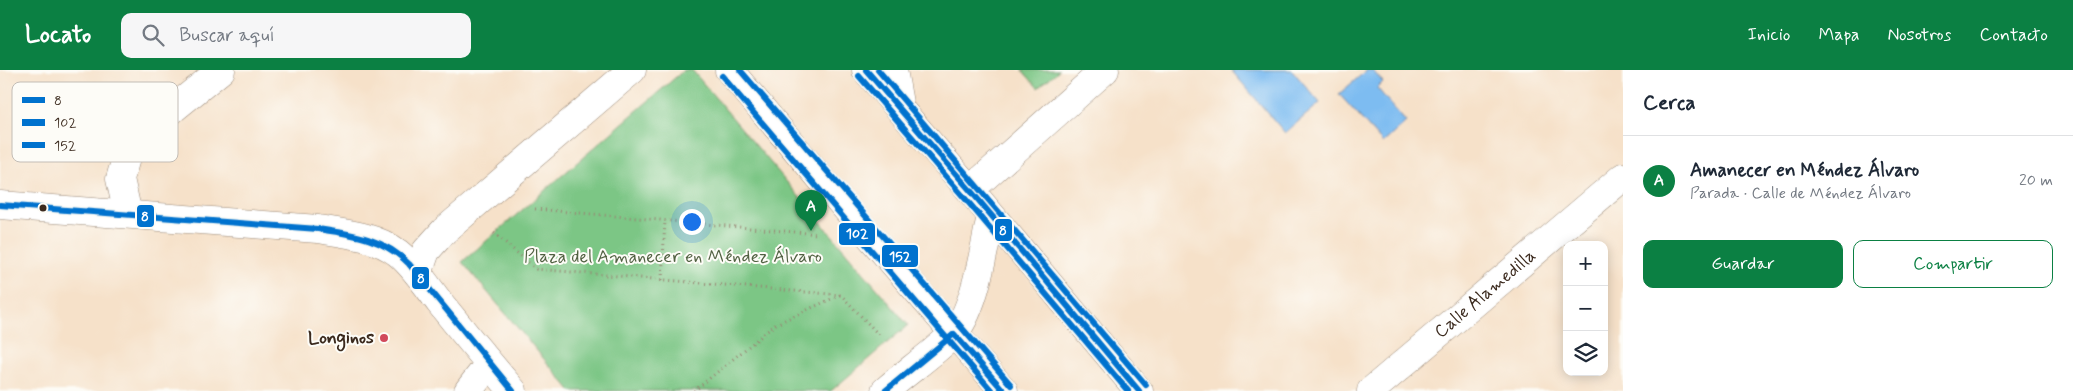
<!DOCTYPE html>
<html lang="es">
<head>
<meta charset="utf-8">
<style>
	body { margin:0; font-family:Mynerve,sans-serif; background:#f6f6f7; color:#1f2937 }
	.controls { position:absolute; right:15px; bottom:15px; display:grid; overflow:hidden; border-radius:10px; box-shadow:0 2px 12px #0003 }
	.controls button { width:45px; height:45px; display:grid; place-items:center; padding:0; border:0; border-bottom:1px solid #e0e1e3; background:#fff; color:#1f2937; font:25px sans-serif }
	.you { position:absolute; left:691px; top:151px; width:18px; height:18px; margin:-12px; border:4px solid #fff; border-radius:50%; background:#1a73e8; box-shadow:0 0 0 8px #1a73e833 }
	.badge { display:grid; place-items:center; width:32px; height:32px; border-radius:50%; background:#0b8043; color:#fff; font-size:16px; font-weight:700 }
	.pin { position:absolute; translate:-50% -41px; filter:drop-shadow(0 1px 2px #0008) }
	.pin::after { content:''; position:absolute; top:26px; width:18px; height:15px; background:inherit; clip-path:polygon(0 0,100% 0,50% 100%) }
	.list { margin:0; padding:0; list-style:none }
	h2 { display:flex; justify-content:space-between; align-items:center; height:65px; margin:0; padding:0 20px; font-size:21px }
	h2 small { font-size:16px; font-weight:400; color:#747a83 }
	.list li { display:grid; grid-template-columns:32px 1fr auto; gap:15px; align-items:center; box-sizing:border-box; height:90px; padding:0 20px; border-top:1px solid #e0e1e3 }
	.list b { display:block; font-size:19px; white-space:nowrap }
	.list p { margin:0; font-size:16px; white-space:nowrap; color:#747a83 }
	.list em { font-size:16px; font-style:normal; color:#747a83 }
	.actions { display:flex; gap:10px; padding:15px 20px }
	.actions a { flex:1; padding:11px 0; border:1px solid #0b8043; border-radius:10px; text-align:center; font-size:18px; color:#0b8043 }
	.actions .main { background:#0b8043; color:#fff }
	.icon { flex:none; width:28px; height:28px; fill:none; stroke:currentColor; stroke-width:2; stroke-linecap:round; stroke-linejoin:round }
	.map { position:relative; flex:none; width:1623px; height:321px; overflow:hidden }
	header { display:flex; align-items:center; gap:30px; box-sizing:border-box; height:70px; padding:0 25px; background:#0b8043; color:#fff }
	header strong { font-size:24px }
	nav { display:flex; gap:28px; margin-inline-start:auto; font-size:18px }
	.search { width:350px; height:45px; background:#f6f6f7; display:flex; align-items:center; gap:12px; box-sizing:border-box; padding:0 18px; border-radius:10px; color:#747a83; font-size:19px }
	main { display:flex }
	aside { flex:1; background:#fff }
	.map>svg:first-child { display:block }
	.green { fill:#7bc685; stroke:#5b7852 }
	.water { fill:#7dbcf1; stroke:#5c7388 }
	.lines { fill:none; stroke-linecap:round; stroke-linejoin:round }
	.minor-casing { stroke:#988674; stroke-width:29 }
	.secondary-casing { stroke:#988674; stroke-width:29 }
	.path { stroke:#988674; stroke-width:3; stroke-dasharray:1 4; stroke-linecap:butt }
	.minor { stroke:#fff; stroke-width:28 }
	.secondary { stroke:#fff; stroke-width:28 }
	.bus-1-casing { stroke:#fdfcf7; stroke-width:10 }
	.bus-2-casing { stroke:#fdfcf7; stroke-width:10 }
	.bus-3-casing { stroke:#fdfcf7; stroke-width:10 }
	.bus-1 { stroke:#0072ce; stroke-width:6 }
	.bus-2 { stroke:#0072ce; stroke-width:6 }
	.bus-3 { stroke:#0072ce; stroke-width:6 }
	.bus-dot { fill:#3b2a1e; stroke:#fdfcf7; stroke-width:2 }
	.poi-dot { fill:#d1495b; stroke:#fdfcf7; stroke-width:2 }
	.labels { text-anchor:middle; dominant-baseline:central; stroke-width:4; stroke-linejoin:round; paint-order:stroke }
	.park-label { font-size:18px; fill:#516142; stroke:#fdfcf7 }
	.street-label { font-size:18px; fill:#3b2a1e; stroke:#fdfcf7 }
	.poi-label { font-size:18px; font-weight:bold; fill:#3b2a1e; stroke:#fdfcf7; text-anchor:end }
	.key { fill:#fdfcf7; stroke:#c3bdb6; stroke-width:1 }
	.key-label { font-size:14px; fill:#3b2a1e }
	.line-badge { stroke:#fdfcf7; stroke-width:2 }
	.badge-label { font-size:14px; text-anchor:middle; font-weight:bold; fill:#fff }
</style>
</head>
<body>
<header>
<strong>Locato</strong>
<div class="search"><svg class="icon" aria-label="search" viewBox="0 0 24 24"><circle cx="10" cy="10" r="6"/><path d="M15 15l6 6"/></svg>Buscar aquí</div>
<nav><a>Inicio</a><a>Mapa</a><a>Nosotros</a><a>Contacto</a></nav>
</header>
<main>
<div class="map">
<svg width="1623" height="321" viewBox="0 0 1623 321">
	<rect width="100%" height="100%" fill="#fdfcf7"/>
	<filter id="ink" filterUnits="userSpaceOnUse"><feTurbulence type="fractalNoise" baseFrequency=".02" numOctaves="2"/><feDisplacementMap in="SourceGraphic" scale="10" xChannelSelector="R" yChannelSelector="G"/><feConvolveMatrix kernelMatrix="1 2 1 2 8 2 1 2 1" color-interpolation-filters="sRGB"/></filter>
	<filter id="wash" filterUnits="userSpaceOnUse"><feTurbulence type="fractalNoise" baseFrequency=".0096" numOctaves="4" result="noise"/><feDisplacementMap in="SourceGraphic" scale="20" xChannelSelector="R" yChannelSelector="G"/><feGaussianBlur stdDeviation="1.12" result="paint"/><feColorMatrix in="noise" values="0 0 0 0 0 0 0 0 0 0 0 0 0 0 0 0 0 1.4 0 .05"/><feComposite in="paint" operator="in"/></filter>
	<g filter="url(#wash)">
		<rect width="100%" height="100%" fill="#f6e1c9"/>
		<path class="green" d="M684 0H692L908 255 831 321H571L462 192Z
			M1022 0H1059L1038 18Z"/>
		<path class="water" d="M1231 0H1292L1320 33 1285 63Z
			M1367 0H1372L1383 12 1377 18 1406 52 1383 73 1339 24Z"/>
	</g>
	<g filter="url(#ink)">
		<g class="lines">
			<defs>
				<g id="minor">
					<path d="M893 0 900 39"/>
					<path d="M970 120 1105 0"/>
					<path d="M128 144 120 109 130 74 221 0"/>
					<path d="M418 204 426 181 444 161 632 0"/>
					<path d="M468 321 489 294"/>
					<path id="s1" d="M1371 321 1623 107"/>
				</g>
				<path id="secondary" d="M729 0 844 136 1004 321
					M866 0 970 120 1139 321
					M0 135 318 159C344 163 376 166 398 183 414 196 427 216 440 233 464 263 488 292 513 321
					M885 321C906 302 932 285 952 265 975 243 984 177 991 146"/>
			</defs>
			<use href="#minor" class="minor-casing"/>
			<use href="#secondary" class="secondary-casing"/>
			<path class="path" d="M535 139 818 164
				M494 163 536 199 841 225 879 265
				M662 210 665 150
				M576 321 578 319 580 321
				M694 321 776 254 840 225"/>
			<use href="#minor" class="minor"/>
			<use href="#secondary" class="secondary"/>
			<defs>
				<path id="bus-1" d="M866 0 970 120 1139 321
					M0 135 318 159C352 164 384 168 409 194L513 321
					M885 321 954 264 1004 321"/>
				<path id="bus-2" d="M722 6 992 321
					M859 6 963 126 1128 321"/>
				<path id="bus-3" d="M740 0 1011 315
					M878 0 1146 315"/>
			</defs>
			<use href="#bus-1" class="bus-1-casing"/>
			<use href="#bus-2" class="bus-2-casing"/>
			<use href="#bus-3" class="bus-3-casing"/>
			<use href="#bus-1" class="bus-1"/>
			<use href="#bus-2" class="bus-2"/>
			<use href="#bus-3" class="bus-3"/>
		</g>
	</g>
	<circle class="bus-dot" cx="43" cy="138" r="4.5"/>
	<circle class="poi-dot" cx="384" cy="268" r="5"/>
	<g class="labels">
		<g class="park-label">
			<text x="673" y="187">Plaza del Amanecer en Méndez Álvaro</text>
		</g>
		<g class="street-label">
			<text stroke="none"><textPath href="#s1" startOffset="150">Calle Alamedilla</textPath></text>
		</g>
		<g class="poi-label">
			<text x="374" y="268">Longinos</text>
		</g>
	</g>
	<rect x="12" y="12" width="166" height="80" rx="8" class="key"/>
	<rect x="22" y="27" width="23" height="6" fill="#0072ce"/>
	<rect x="22" y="49" width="23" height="7" fill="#0072ce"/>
	<rect x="22" y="72" width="23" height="6" fill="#0072ce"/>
	<g class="key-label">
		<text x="54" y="35">8</text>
		<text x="54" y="57">102</text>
		<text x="54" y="80">152</text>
	</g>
	<g class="line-badge">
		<rect x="136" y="134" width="19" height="24" rx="5" fill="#0072ce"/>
		<rect x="994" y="148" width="19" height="24" rx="5" fill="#0072ce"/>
		<rect x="838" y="152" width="38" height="24" rx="5" fill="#0072ce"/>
		<rect x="881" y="174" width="38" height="24" rx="5" fill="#0072ce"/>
		<rect x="411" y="196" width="19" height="24" rx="5" fill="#0072ce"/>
	</g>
	<g class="badge-label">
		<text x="145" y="151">8</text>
		<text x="1003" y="165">8</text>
		<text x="857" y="168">102</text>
		<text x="900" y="191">152</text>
		<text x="421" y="213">8</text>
	</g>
</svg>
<div class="controls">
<button>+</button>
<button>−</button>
<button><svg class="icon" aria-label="layers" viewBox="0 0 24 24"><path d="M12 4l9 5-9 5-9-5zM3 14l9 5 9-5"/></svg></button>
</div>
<div class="you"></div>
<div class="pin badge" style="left:811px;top:161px">A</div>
</div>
<aside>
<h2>Cerca<small></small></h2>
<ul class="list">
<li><span class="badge">A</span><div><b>Amanecer en Méndez Álvaro</b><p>Parada · Calle de Méndez Álvaro</p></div><em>20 m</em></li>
</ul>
<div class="actions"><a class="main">Guardar</a><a>Compartir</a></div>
</aside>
</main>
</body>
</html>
